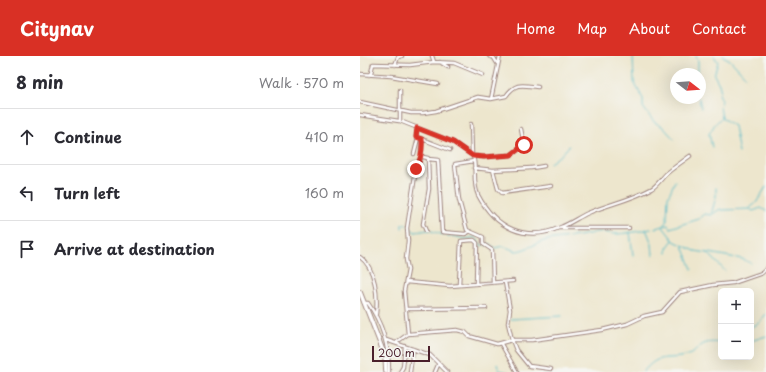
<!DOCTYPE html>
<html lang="en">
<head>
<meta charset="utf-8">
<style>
	body { margin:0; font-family:"Playpen Sans",sans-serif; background:#f2f2f3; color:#2b2b33 }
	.controls { position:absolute; right:12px; bottom:12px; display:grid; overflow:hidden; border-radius:6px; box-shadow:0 4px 16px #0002 }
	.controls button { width:36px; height:36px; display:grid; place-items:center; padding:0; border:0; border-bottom:1px solid #e1e1e2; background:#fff; color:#2b2b33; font:20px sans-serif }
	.compass { position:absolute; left:310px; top:12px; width:36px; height:36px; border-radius:50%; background:#fff; box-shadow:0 4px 16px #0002; rotate:107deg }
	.scale { position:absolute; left:12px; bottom:10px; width:58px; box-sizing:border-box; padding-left:4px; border:2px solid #4a1f2b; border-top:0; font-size:11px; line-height:14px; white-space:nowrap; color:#4a1f2b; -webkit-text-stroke:3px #f6f6f2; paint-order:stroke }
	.stop { position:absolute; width:12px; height:12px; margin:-9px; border:3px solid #d93025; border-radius:50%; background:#fff }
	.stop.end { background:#d93025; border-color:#fff; box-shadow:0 1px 4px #0008 }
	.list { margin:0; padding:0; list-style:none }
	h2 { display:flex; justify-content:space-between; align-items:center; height:52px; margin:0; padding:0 16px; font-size:17px }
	h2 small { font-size:13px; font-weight:400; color:#7c7c81 }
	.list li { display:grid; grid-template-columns:26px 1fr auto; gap:12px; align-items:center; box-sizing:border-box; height:56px; padding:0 16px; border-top:1px solid #e1e1e2 }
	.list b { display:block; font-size:15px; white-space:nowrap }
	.list em { font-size:13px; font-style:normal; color:#7c7c81 }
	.icon { flex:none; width:22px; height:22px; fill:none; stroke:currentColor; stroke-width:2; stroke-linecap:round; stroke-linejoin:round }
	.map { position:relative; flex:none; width:406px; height:316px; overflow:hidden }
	header { display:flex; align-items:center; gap:24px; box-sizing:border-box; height:56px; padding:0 20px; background:#d93025; color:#fff }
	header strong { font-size:19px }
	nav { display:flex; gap:22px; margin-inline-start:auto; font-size:14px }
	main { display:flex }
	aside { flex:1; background:#fff }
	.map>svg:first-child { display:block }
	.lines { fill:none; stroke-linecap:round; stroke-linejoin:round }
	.stream { stroke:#4db9c8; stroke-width:1 }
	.minor-casing { stroke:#9c827c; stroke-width:4.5 }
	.secondary-casing { stroke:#9c827c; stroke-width:5.5 }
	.minor { stroke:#fff; stroke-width:2.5 }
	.secondary { stroke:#fff; stroke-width:3.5 }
	.route { stroke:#d93025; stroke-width:5 }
</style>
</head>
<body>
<header>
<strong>Citynav</strong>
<nav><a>Home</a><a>Map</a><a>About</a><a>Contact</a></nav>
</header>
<main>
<aside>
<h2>8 min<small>Walk · 570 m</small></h2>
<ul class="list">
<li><svg class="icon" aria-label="ahead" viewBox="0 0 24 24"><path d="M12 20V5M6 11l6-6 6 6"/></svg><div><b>Continue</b></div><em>410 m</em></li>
<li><svg class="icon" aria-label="left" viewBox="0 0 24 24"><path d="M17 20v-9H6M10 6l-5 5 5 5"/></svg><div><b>Turn left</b></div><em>160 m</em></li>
<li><svg class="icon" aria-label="arrive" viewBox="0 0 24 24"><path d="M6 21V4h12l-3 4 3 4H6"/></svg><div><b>Arrive at destination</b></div></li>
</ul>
</aside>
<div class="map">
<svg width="406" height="316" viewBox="0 0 406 316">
	<rect width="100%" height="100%" fill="#f6f6f2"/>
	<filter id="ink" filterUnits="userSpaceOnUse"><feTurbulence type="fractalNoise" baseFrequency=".025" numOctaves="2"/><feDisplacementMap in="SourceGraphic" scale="8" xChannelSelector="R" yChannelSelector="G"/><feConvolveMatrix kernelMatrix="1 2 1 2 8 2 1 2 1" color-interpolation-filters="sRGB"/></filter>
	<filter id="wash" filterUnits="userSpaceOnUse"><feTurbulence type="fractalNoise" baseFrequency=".012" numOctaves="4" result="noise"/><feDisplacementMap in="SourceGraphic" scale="16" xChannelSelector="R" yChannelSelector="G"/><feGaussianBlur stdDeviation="0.9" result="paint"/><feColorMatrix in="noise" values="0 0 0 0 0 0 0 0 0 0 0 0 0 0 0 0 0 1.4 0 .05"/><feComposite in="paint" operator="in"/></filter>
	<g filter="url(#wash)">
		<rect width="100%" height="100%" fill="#ede6cd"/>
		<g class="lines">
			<path class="stream" d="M273 0 274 26 283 43V51L294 66 303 71 314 83
				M336 0 338 5V18
				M354 0 358 6 354 19 359 28 361 36 359 38 362 44 360 51 362 62 374 70 379 97
				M363 0 370 4 385 20
				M340 22V24
				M340 27V31
				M339 42 341 52
				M352 91 349 78 355 68 361 62
				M190 107 202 98 209 90
				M390 152 396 147 406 131
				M351 159 356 141V132
				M304 169 307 164 308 141 315 125
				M49 171 55 176 68 174 87 180 98 181 105 183 116 181 120 189H123
				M303 171 314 185 335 195 348 197 365 215
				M42 172V168L46 169
				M286 173 292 188 293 199
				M270 176 273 199
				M126 189 131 188 135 192 143 190 156 195C167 194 177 186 188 184 204 181 221 181 236 176 241 175 252 178 256 178 273 177 292 173 308 169L310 172 339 163 345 158 351 159 360 153 362 154 390 153 393 155 401 152 406 155
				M323 190 332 213
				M307 197V192L313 184
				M349 197 382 203 391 207
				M151 263 202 260
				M391 271 399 267 406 258
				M391 285 406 280
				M137 308 139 314 148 316
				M283 316C300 296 304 305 325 300 342 296 336 283 361 287"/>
		</g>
	</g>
	<g filter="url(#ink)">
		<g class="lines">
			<defs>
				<path id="minor" d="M129 0 134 2 137 7
					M74 6 94 7 123 19
					M80 6 88 11
					M35 9 38 1 42 0
					M0 18 31 20 78 28
					M9 19 11 17 13 8 50 9 74 6 72 0
					M40 34V65L93 86 113 100C117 112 112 126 118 139 135 172 166 187 201 171 211 167 219 161 228 157 249 148 271 144 291 133 297 130 301 123 306 118 313 112 322 106 330 100
					M131 43 140 0
					M0 46 51 57H63L76 55 118 41 131 43 146 40C156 26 162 29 178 31
					M0 59 39 65
					M111 68 112 98
					M57 72 56 81 62 83 61 97 63 101 68 102 69 133 63 168 66 175
					M62 83 90 94
					M54 98 58 82
					M113 100 124 101 151 99 164 89 161 73
					M68 103 78 104 82 176 105 178 109 176
					M114 105 95 108 99 144 107 174 123 181V188L132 194 133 227
					M114 112 133 114 138 133 142 137 191 130
					M133 114C150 112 167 114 184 110
					M200 172H269
					M0 201C16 212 18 241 16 258
					M46 226 90 230 153 225
					M145 226 150 254 148 267 152 284 156 294 169 310 191 313
					M99 229 101 185 114 184 117 187 116 228
					M4 247H8C23 268 29 291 29 316
					M46 253 126 252
					M48 278 97 274 105 276 109 280 137 288 152 284H172L242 274 267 268 284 260 302 256 320 236 353 229 373 227 402 217 406 213
					M26 284 70 299 87 316
					M37 286 48 278 44 235 48 214 46 203 48 185 47 172 56 113 62 99
					M141 288 157 316
					M40 316 43 311 45 291
					M50 316 53 293
					M75 316 78 309"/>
				<path id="secondary" d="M0 236 25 300 26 316"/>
			</defs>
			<use href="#minor" class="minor-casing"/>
			<use href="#secondary" class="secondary-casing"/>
			<use href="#minor" class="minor"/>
			<use href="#secondary" class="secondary"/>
		</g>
	</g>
	<g class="lines" filter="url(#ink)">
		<path class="route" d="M56 113C61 103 63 94 62 83L56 81 57 72 93 86 113 100 124 101 151 99 164 89"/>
	</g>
</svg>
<div class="controls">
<button>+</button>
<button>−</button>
</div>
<svg class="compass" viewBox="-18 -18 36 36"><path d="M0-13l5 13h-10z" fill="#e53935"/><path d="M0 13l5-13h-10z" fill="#7c7c81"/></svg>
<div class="scale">200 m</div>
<div class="stop" style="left:164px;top:89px"></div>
<div class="stop end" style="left:56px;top:113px"></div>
</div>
</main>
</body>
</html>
